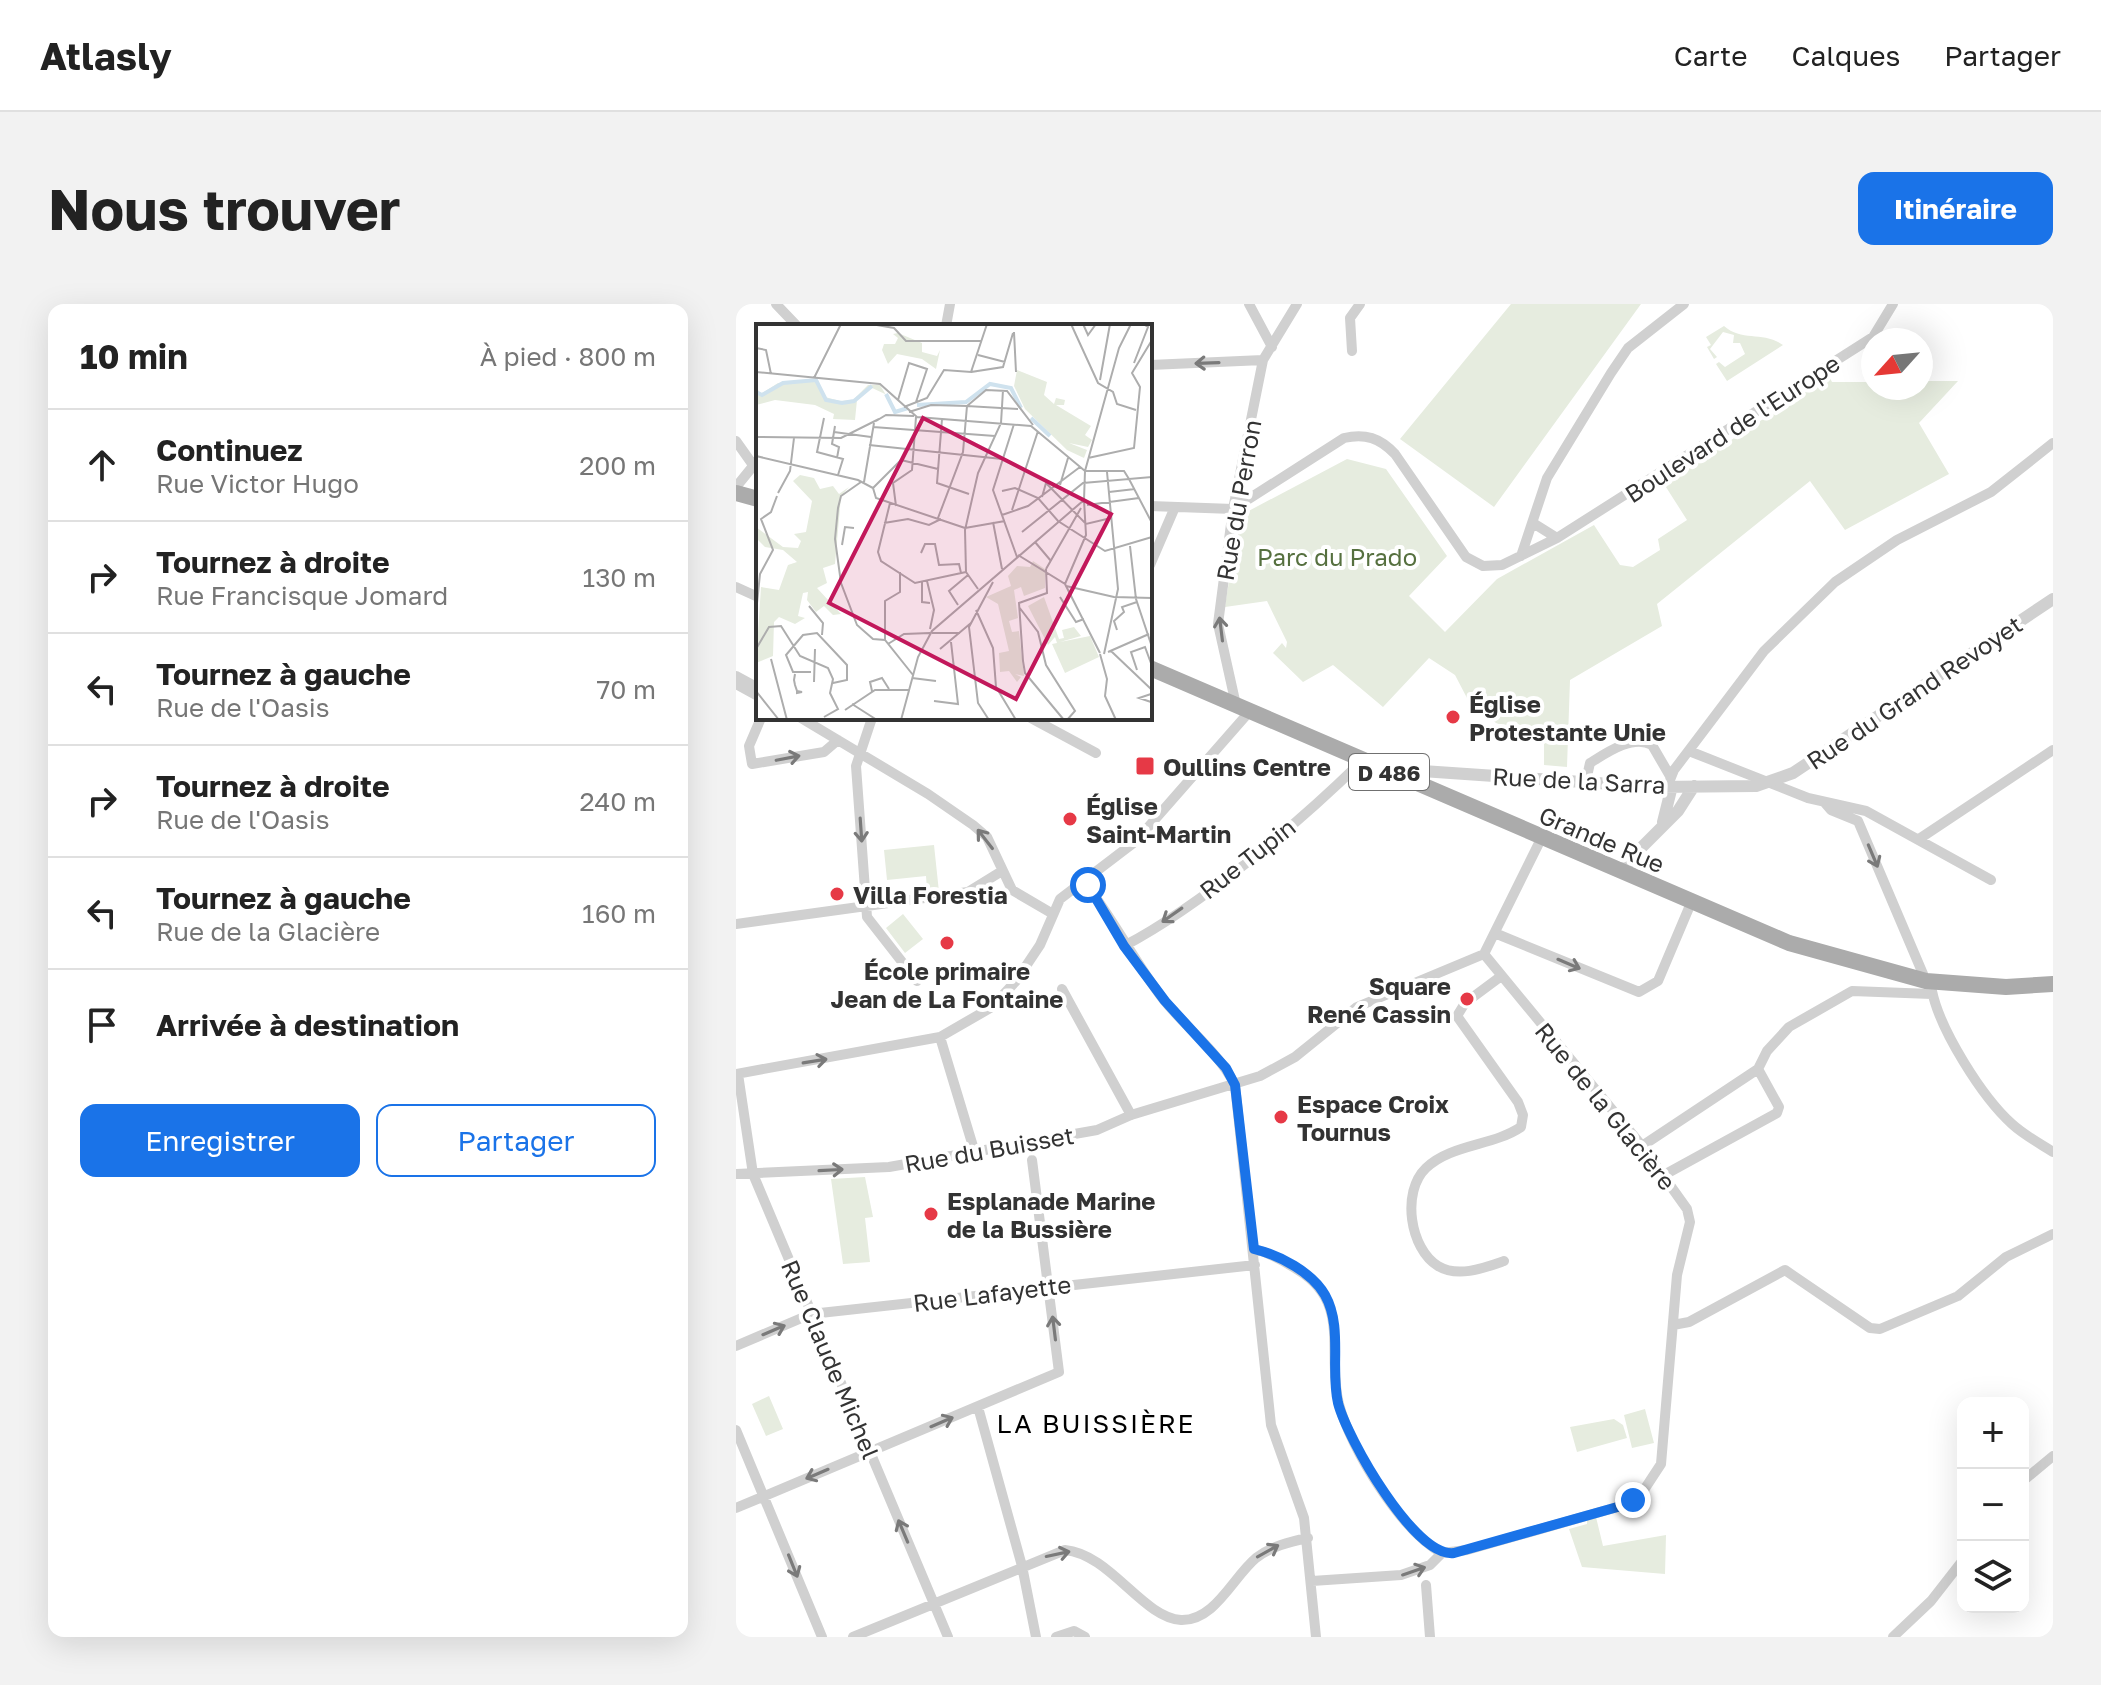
<!DOCTYPE html>
<html lang="fr">
<head>
<meta charset="utf-8">
<style>
	body { margin:0; font-family:"Golos Text",sans-serif; background:#f2f2f2; color:#222 }
	.controls { position:absolute; right:24px; bottom:24px; display:grid; overflow:hidden; border-radius:16px; box-shadow:0 8px 32px #0002 }
	.controls button { width:72px; height:72px; display:grid; place-items:center; padding:0; border:0; border-bottom:2px solid #e0e0e0; background:#fff; color:#222; font:40px sans-serif }
	.compass { position:absolute; left:1125px; top:24px; width:72px; height:72px; border-radius:50%; background:#fff; box-shadow:0 8px 32px #0002; rotate:243deg }
	.stop { position:absolute; width:24px; height:24px; margin:-18px; border:6px solid #1a73e8; border-radius:50%; background:#fff }
	.stop.end { background:#1a73e8; border-color:#fff; box-shadow:0 2px 8px #0008 }
	.list { margin:0; padding:0; list-style:none }
	h2 { display:flex; justify-content:space-between; align-items:center; height:104px; margin:0; padding:0 32px; font-size:34px }
	h2 small { font-size:26px; font-weight:400; color:#767676 }
	.list li { display:grid; grid-template-columns:52px 1fr auto; gap:24px; align-items:center; box-sizing:border-box; height:112px; padding:0 32px; border-top:2px solid #e0e0e0 }
	.list b { display:block; font-size:30px; white-space:nowrap }
	.list p { margin:0; font-size:26px; white-space:nowrap; color:#767676 }
	.list em { font-size:26px; font-style:normal; color:#767676 }
	.actions { display:flex; gap:16px; padding:24px 32px }
	.actions a { flex:1; padding:18px 0; border:2px solid #1a73e8; border-radius:16px; text-align:center; font-size:28px; color:#1a73e8 }
	.actions .main { background:#1a73e8; color:#fff }
	.icon { flex:none; width:44px; height:44px; fill:none; stroke:currentColor; stroke-width:2; stroke-linecap:round; stroke-linejoin:round }
	.map { position:relative; flex:none; width:1317px; height:1333px; overflow:hidden; border-radius:16px }
	header { display:flex; align-items:center; gap:48px; box-sizing:border-box; height:112px; padding:0 40px; background:#fff; border-bottom:2px solid #e0e0e0 }
	header strong { font-size:38px }
	nav { display:flex; gap:44px; margin-inline-start:auto; font-size:28px }
	.intro { display:flex; align-items:center; justify-content:space-between; box-sizing:border-box; height:192px; padding:0 48px }
	h1 { margin:0; font-size:56px }
	.button { padding:20px 36px; border-radius:16px; background:#1a73e8; color:#fff; font-size:28px; font-weight:700 }
	main { display:flex; gap:48px; padding:0 48px }
	aside { flex:1; background:#fff; border-radius:16px; box-shadow:0 8px 32px #0002 }
	.map>svg:first-child { display:block }
	.green { fill:#e6ecdf }
	.lines { fill:none; stroke-linecap:round; stroke-linejoin:round }
	.minor { stroke:#d0d0d0; stroke-width:10 }
	.tertiary { stroke:#d0d0d0; stroke-width:12 }
	.primary { stroke:#ababab; stroke-width:16 }
	.oneway { stroke:#7a7a7a }
	.route { stroke:#1a73e8; stroke-width:10 }
	.poi-dot { fill:#e63946; stroke:#fff; stroke-width:3 }
	.labels { text-anchor:middle; dominant-baseline:central; stroke-width:8; stroke-linejoin:round; paint-order:stroke }
	.shield { fill:#fff; stroke:#707070; stroke-width:2 }
	.shield-label { font-size:22px; font-weight:bold; fill:#333 }
	.street-label { font-size:24px; fill:#333; stroke:#fff }
	.park-label { font-size:24px; fill:#56703f; stroke:#fff }
	.poi-label { font-size:24px; font-weight:bold; fill:#333; stroke:#fff; text-anchor:start }
	.neighbourhood-label { font-size:26px; letter-spacing:2px; fill:#000; stroke:#fff }
	.inset-river { fill:none; stroke:#cfe2ee; stroke-width:4 }
	.inset-road { fill:none; stroke:#adadad; stroke-width:2 }
	.view { fill:#c2185b; fill-opacity:0.15; stroke:#c2185b; stroke-width:4 }
	.inset-edge { fill:none; stroke:#333; stroke-width:4 }
</style>
</head>
<body>
<header>
<strong>Atlasly</strong>
<nav><a>Carte</a><a>Calques</a><a>Partager</a></nav>
</header>
<div class="intro"><h1>Nous trouver</h1><a class="button">Itinéraire</a></div>
<main>
<aside>
<h2>10 min<small>À pied · 800 m</small></h2>
<ul class="list">
<li><svg class="icon" aria-label="ahead" viewBox="0 0 24 24"><path d="M12 20V5M6 11l6-6 6 6"/></svg><div><b>Continuez</b><p>Rue Victor Hugo</p></div><em>200 m</em></li>
<li><svg class="icon" aria-label="right" viewBox="0 0 24 24"><path d="M7 20v-9h11M14 6l5 5-5 5"/></svg><div><b>Tournez à droite</b><p>Rue Francisque Jomard</p></div><em>130 m</em></li>
<li><svg class="icon" aria-label="left" viewBox="0 0 24 24"><path d="M17 20v-9H6M10 6l-5 5 5 5"/></svg><div><b>Tournez à gauche</b><p>Rue de l'Oasis</p></div><em>70 m</em></li>
<li><svg class="icon" aria-label="right" viewBox="0 0 24 24"><path d="M7 20v-9h11M14 6l5 5-5 5"/></svg><div><b>Tournez à droite</b><p>Rue de l'Oasis</p></div><em>240 m</em></li>
<li><svg class="icon" aria-label="left" viewBox="0 0 24 24"><path d="M17 20v-9H6M10 6l-5 5 5 5"/></svg><div><b>Tournez à gauche</b><p>Rue de la Glacière</p></div><em>160 m</em></li>
<li><svg class="icon" aria-label="arrive" viewBox="0 0 24 24"><path d="M6 21V4h12l-3 4 3 4H6"/></svg><div><b>Arrivée à destination</b></div></li>
</ul>
<div class="actions"><a class="main">Enregistrer</a><a>Partager</a></div>
</aside>
<div class="map">
<svg width="1317" height="1333" viewBox="0 0 1317 1333">
	<rect width="100%" height="100%" fill="#fff"/>
	<path class="green" d="M775 0H905L758 203 664 135Z
		M988 22C1006 38 1028 27 1047 41L991 77 980 60 983 58 989 63 1009 50 1004 39H997L998 31 987 28 974 45 981 53 978 55 971 43 975 41 970 33Z
		M1093 72 1096 78H1137V84H1185V77H1222L1183 119 1213 170 1109 226 1074 177 921 300 926 322 834 376 831 463 808 461V437L760 419 731 394 719 371 693 354 647 403 597 361 567 378 537 349 546 339 550 344 551 338 531 297 489 303C493 271 501 243 505 211L611 155 650 165 711 252 673 292 709 328 761 275 858 221 884 261 897 263 924 246 922 235 951 216 928 180Z
		M198 541 203 588 175 591 174 587 191 585 190 572 151 576 148 546Z
		M167 610 187 635 169 649 150 624Z
		M129 873 137 913 129 914 134 958 107 960 95 875Z
		M33 1092 47 1125 30 1132 16 1100Z
		M909 1105 918 1139 896 1144 888 1111Z
		M878 1115 887 1121 891 1134 841 1148 834 1123Z
		M860 1213 867 1242 930 1231 929 1270 846 1263 833 1225 851 1220V1215Z"/>
	<g class="lines">
		<path class="minor" d="M40 0 61 22
			M513 0 536 43
			M210 22 214 0
			M616 47 614 14 624 0
			M414 61 527 56
			M0 137 17 161
			M0 183 22 156
			M414 202 497 205
			M497 205 608 134C629 129 644 134 659 150L730 253 747 262 766 261 821 234 1137 33 1157 0
			M797 219 821 234
			M785 252 811 174 875 69 892 44 948 0
			M414 261 439 203
			M0 283 22 293
			M0 372 22 384
			M0 380 22 392
			M500 401 482 320 497 205 527 56 561 0
			M25 414 13 442 16 460 88 448 102 436
			M65 414 192 490 237 521 251 533 276 586 317 610
			M136 414 120 462 131 613 181 677
			M295 414 360 449
			M953 447 1072 494 1130 507 1255 576
			M850 477 854 459C870 449 897 430 916 441L934 472
			M932 481 938 466 1028 347 1099 278 1161 236 1255 188 1317 139
			M1089 499 1095 506 1122 517 1190 677
			M1183 535 1317 446
			M347 576C377 614 398 657 427 695 450 724 482 747 499 781L535 1121 568 1214 580 1333
			M0 620 232 588 266 567
			M761 630 903 688 922 677 955 599
			M388 642C466 601 564 518 627 456
			M764 673 729 699 721 712 782 798 787 811 785 823C757 842 715 840 690 864 665 888 674 945 702 962 722 974 748 964 768 957
			M326 685 395 811
			M1196 687C1204 726 1246 793 1276 820 1288 831 1303 839 1317 848
			M204 733 239 849
			M0 770 204 733 256 703 280 677 304 641 324 595 400 537 514 407
			M2 770 17 870 212 1333
			M906 842 1022 765 1031 747 1053 723 1116 687 1196 690
			M0 870 153 863 361 826 395 811 524 772 559 753 621 703 748 650 805 535
			M928 871 1041 809 1043 803 1022 765
			M518 945C534 949 548 957 562 966 616 999 590 1049 603 1100 614 1144 665 1227 706 1249
			M937 1021 953 1018 1049 966 1134 1024 1144 1025 1222 992 1270 953 1317 930
			M0 1042 75 1010 519 961
			M242 1103 286 1262 300 1333
			M0 1126 86 1333
			M1287 1177 1317 1152
			M0 1204 323 1068 296 856
			M576 1277 665 1271 694 1261 706 1249 731 1246 885 1202 906 1189 925 1160 941 971 954 918 951 905 906 842 748 650
			M690 1281 694 1333
			M117 1333 329 1246C374 1250 407 1314 445 1316 479 1317 497 1273 520 1254 536 1242 553 1238 572 1234
			M320 1333 338 1327 349 1333
			M1157 1333 1195 1297 1227 1256"/>
		<path class="tertiary" d="M657 465 919 483 1020 482 1057 469 1317 295
			M927 518 936 482
			M887 569 894 555 942 507 958 482"/>
		<path class="primary" d="M0 189 22 195
			M414 364 1053 639 1190 677 1270 683 1317 680"/>
	</g>
	<defs><path id="oneway-shaft" d="M-6 0H5M1.5-3L5.5 0L1.5 3" fill="none" stroke-width="1.6" stroke-linecap="round" stroke-linejoin="round" transform="scale(2)"/></defs>
	<g class="oneway">
		<use href="#oneway-shaft" transform="translate(471 59) rotate(178)"/>
		<use href="#oneway-shaft" transform="translate(485 325) rotate(-97)"/>
		<use href="#oneway-shaft" transform="translate(52 454) rotate(-11)"/>
		<use href="#oneway-shaft" transform="translate(125 526) rotate(86)"/>
		<use href="#oneway-shaft" transform="translate(249 535) rotate(-128)"/>
		<use href="#oneway-shaft" transform="translate(1137 552) rotate(67)"/>
		<use href="#oneway-shaft" transform="translate(436 611) rotate(145)"/>
		<use href="#oneway-shaft" transform="translate(833 660) rotate(23)"/>
		<use href="#oneway-shaft" transform="translate(79 757) rotate(-9)"/>
		<use href="#oneway-shaft" transform="translate(95 866) rotate(-3)"/>
		<use href="#oneway-shaft" transform="translate(318 1024) rotate(-97)"/>
		<use href="#oneway-shaft" transform="translate(38 1026) rotate(-23)"/>
		<use href="#oneway-shaft" transform="translate(206 1118) rotate(-23)"/>
		<use href="#oneway-shaft" transform="translate(81 1170) rotate(157)"/>
		<use href="#oneway-shaft" transform="translate(167 1227) rotate(-113)"/>
		<use href="#oneway-shaft" transform="translate(532 1247) rotate(-29)"/>
		<use href="#oneway-shaft" transform="translate(322 1250) rotate(-12)"/>
		<use href="#oneway-shaft" transform="translate(57 1262) rotate(68)"/>
		<use href="#oneway-shaft" transform="translate(678 1267) rotate(-19)"/>
	</g>
	<g class="lines">
		<path class="route" d="M352 581 388 642 429 697 490 764 499 781 518 945C543 951 576 968 589 991 607 1023 594 1064 602 1099 611 1134 679 1254 718 1249L885 1202 897 1196"/>
	</g>
	<g class="poi-dot">
		<circle cx="717" cy="413" r="8"/>
		<rect x="399" y="452" width="20" height="20" rx="4"/>
		<circle cx="334" cy="515" r="8"/>
		<circle cx="101" cy="590" r="8"/>
		<circle cx="211" cy="639" r="8"/>
		<circle cx="731" cy="695" r="8"/>
		<circle cx="545" cy="813" r="8"/>
		<circle cx="195" cy="910" r="8"/>
	</g>
	<g class="labels">
		<rect class="shield" x="613" y="450" width="80" height="36" rx="6"/>
		<g class="shield-label">
			<text x="653" y="468">D 486</text>
		</g>
		<g class="street-label">
			<text transform="translate(996 124) rotate(-33)">Boulevard de l'Europe</text>
			<text transform="translate(502 196) rotate(-80)">Rue du Perron</text>
			<text transform="translate(1178 388) rotate(-34)">Rue du Grand Revoyet</text>
			<text transform="translate(843 476) rotate(3)">Rue de la Sarra</text>
			<text transform="translate(866 535) rotate(23)">Grande Rue</text>
			<text transform="translate(511 554) rotate(-38)">Rue Tupin</text>
			<text transform="translate(870 802) rotate(51)">Rue de la Glacière</text>
			<text transform="translate(253 845) rotate(-10)">Rue du Buisset</text>
			<text transform="translate(256 989) rotate(-7)">Rue Lafayette</text>
			<text transform="translate(95 1055) rotate(67)">Rue Claude Michel</text>
		</g>
		<g class="park-label">
			<text x="601" y="252">Parc du Prado</text>
		</g>
		<g class="poi-label">
			<text x="733" y="399">Église<tspan x="733" dy="28">Protestante Unie</tspan></text>
			<text x="427" y="462">Oullins Centre</text>
			<text x="350" y="501">Église<tspan x="350" dy="28">Saint-Martin</tspan></text>
			<text x="117" y="590">Villa Forestia</text>
			<text x="211" y="666" text-anchor="middle">École primaire<tspan x="211" dy="28">Jean de La Fontaine</tspan></text>
			<text x="715" y="681" text-anchor="end">Square<tspan x="715" dy="28">René Cassin</tspan></text>
			<text x="561" y="799">Espace Croix<tspan x="561" dy="28">Tournus</tspan></text>
			<text x="211" y="896">Esplanade Marine<tspan x="211" dy="28">de la Bussière</tspan></text>
		</g>
		<g class="neighbourhood-label">
			<text x="360" y="1119">LA BUISSIÈRE</text>
		</g>
	</g>
	<g transform="translate(20 20)">
		<rect width="396" height="396" fill="#fff"/>
		<path d="M142 9 166 19V28L181 32 184 26 180 45 166 35 141 30 132 40 126 26 128 20H139L142 14 137 10ZM261 46 291 58 288 71 298 80 300 74 309 76 308 81H300L335 102 329 111 336 116 332 123 313 119 331 126 328 134 311 126 269 85 258 62ZM62 56 69 73 84 77 97 76 112 61H124L139 86H151L138 89 129 70 114 63 101 76 99 96 77 95 78 90 59 81 19 76 0 81V63L5 70 22 59ZM44 151 58 154 64 165 77 162 83 170 93 163 85 172 79 240 67 244 71 259 61 264 85 290 77 291 68 282 60 288 51 276 52 268 47 269 42 292 49 294 39 300 23 293 18 298 17 332 0 339 5 263 23 266 32 241 41 238 27 226 9 223 0 214V203L27 223 42 224 45 217 38 210 50 208 56 177 37 157ZM277 237 289 245V264L268 272 265 263 258 266 262 294 253 297 256 308 263 307 268 352 259 350 265 353 261 358 253 347 244 348 243 329 253 327 242 280 230 273 255 262 252 252 261 242 274 243ZM288 273 303 315 308 314 306 306 318 303 325 312 304 318 334 312 343 333 309 349 296 320 301 319 299 313 292 321 272 282Z" fill="#e6ecdf"/>
		<path class="inset-river" d="M0 68 6 71 27 59 60 56 70 76 86 79 98 77 116 62M130 70 139 88 152 84M161 81 210 78 234 60 255 64 265 84M275 94 294 112"/>
		<path class="inset-road" d="M115 0 138 4 150 17H225M315 0 342 59 357 68 361 80 380 86M327 0 332 11 340 0M258 8 260 48M0 24 10 26 15 50M222 31 249 38M378 39 392 3 387 0M0 48 124 60 161 93 275 102 329 147M215 48 247 43 257 9M58 54 85 0M344 56 354 0M142 76 153 39 171 45 160 78M148 83 171 74 188 46 215 48 231 0M153 88 175 81 211 82 230 66 251 67 277 101M68 94 61 128 87 135 82 151M186 95 181 159 213 170M120 97 130 91 158 92M258 100 237 166 261 233M79 102 76 120 83 123 81 134M117 103 239 112M78 108 115 113M0 113 85 114 123 95M113 121 246 135M0 132 102 156 117 164 120 174 209 204M332 134 378 124 384 63 376 49 396 16M145 136 182 145M329 147H368L373 155 396 153M105 158 85 172 82 184 79 215 85 259 101 301 117 315 129 316 157 351M108 158 118 99M304 161 312 134M117 164 145 136M246 167 259 164 282 174 302 197 349 227 396 213M353 168 379 165M22 169 34 147 38 114M286 173 290 159 330 200 355 194M134 179 122 228 125 237 159 259 210 248M331 181 383 174M140 182 137 159 156 146 160 93M256 186 282 107M246 191 272 182 324 143M182 194 207 128 211 82 262 85M237 198 246 245M128 199 152 195 173 201 185 195M209 204 249 197M266 208 327 159 373 155 396 199M279 218 295 237M86 221 89 203 98 204M374 222 380 275 396 323M165 229 169 220H179L183 241 203 240 205 249M262 231 309 260 344 329M290 245 291 269 263 279 267 337 269 349 308 396M290 245 325 184M171 257 178 286 174 305M166 258V278L174 279M309 260 330 211 328 176M310 262 358 273 396 274M222 265 210 248 209 206 222 149 245 99 247 66M304 273 320 298 328 295M202 281 193 267 212 251M53 282 67 299 66 311M263 283 282 308 290 341 319 387 311 396M220 286 237 324 240 363 260 396M0 289 4 250 17 226 5 195 15 188 21 172M361 306 358 297 368 288 366 283 381 278M176 309H204M129 316V277L144 268V248M132 320 148 310 174 309M0 325 13 303 25 302 44 332 72 344 77 355 74 369 82 385 68 393M184 325 215 299M355 327 396 366M352 328 393 310M344 330 351 355 349 372 360 396M348 330 362 265 351 148M15 335 31 396M381 346 375 328 389 323 396 342M55 348H37L30 331 47 311 61 309 91 341V356L77 359M39 350 38 356 39 361 41 367V369L46 368 41 367M156 354 180 357M58 358 59 325M0 367 23 396M116 367 114 358 126 354 133 365M178 377 202 380 195 318M395 378 383 374 395 370M96 380 121 396M89 386 119 366H153M145 396 162 333 176 307 328 176 329 147 363 24 375 0M162 396 188 395M233 396 222 379 213 303 237 258"/>
		<path class="view" d="M167 94 355 190 260 375 73 279Z"/>
		<rect width="396" height="396" class="inset-edge"/>
	</g>
</svg>
<div class="controls">
<button>+</button>
<button>−</button>
<button><svg class="icon" aria-label="layers" viewBox="0 0 24 24"><path d="M12 4l9 5-9 5-9-5zM3 14l9 5 9-5"/></svg></button>
</div>
<svg class="compass" viewBox="-18 -18 36 36"><path d="M0-13l5 13h-10z" fill="#e53935"/><path d="M0 13l5-13h-10z" fill="#767676"/></svg>
<div class="stop" style="left:352px;top:581px"></div>
<div class="stop end" style="left:897px;top:1196px"></div>
</div>
</main>
</body>
</html>
